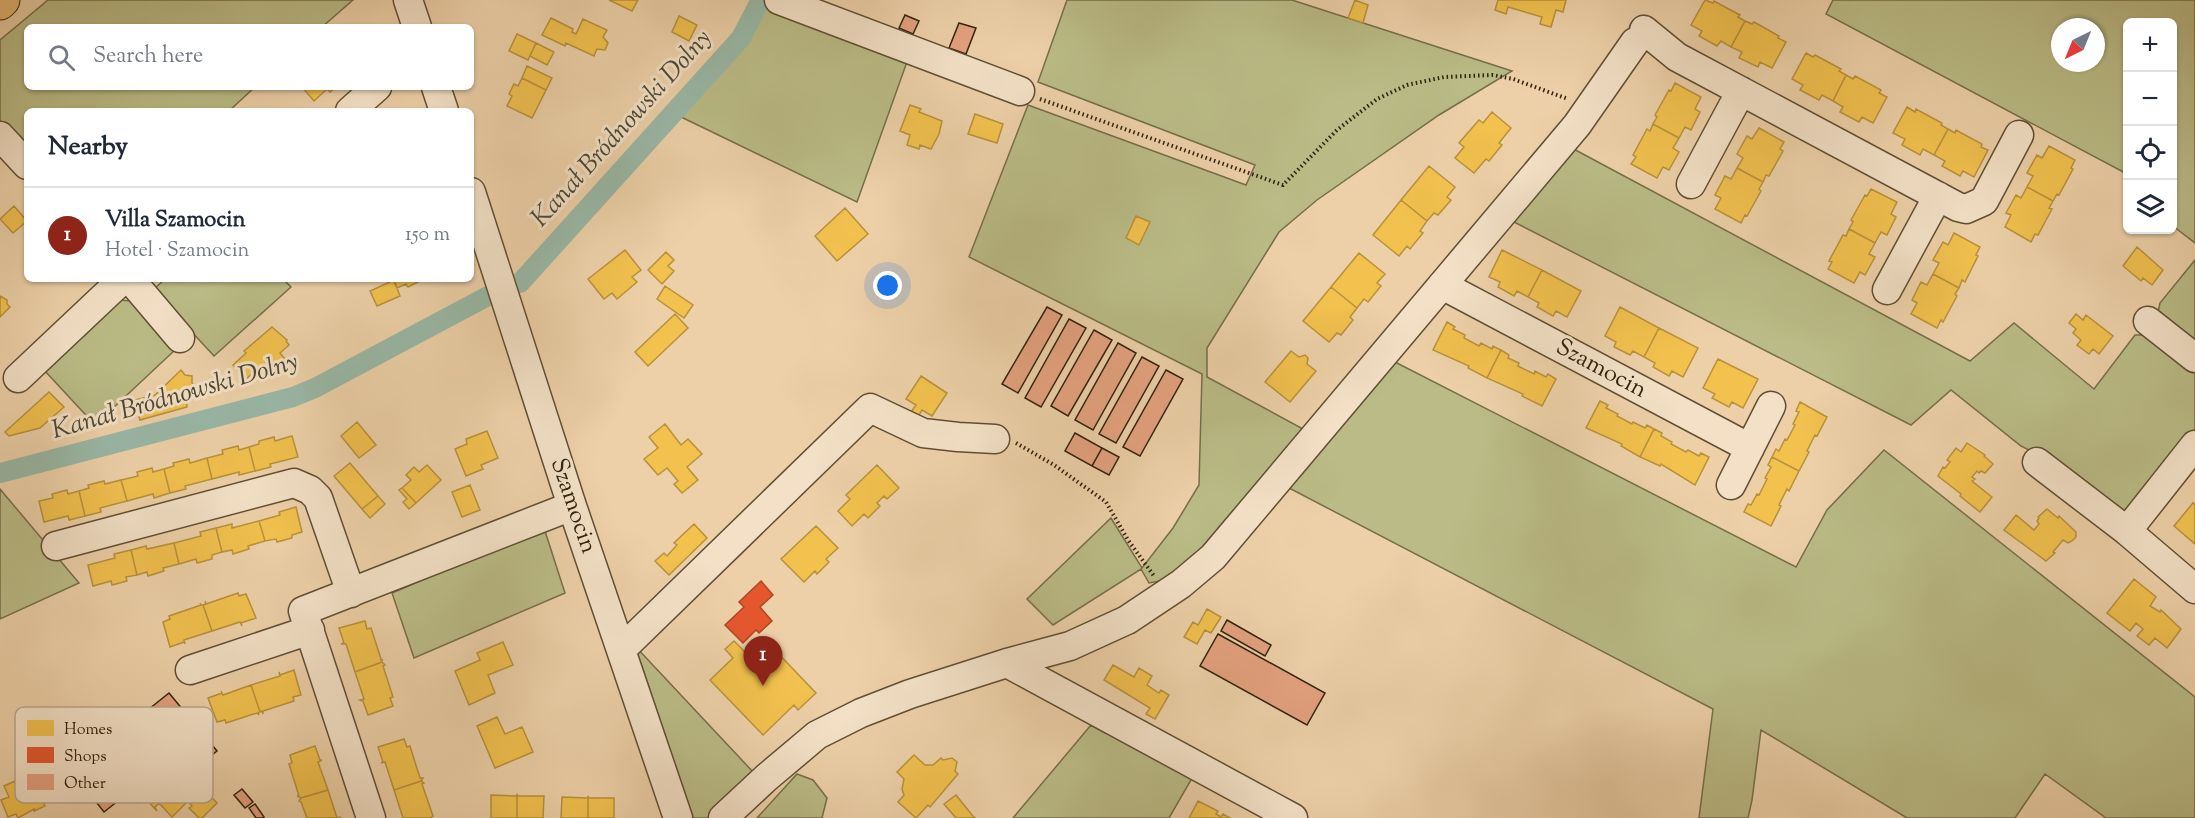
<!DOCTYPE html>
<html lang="en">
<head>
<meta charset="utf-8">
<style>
	body { margin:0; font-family:"Sorts Mill Goudy",serif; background:#f6f6f7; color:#1f2937 }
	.controls { position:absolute; right:18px; top:18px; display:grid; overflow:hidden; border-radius:9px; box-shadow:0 2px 4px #0004 }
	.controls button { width:54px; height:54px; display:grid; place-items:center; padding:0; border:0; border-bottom:2px solid #e0e1e3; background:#fff; color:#1f2937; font:30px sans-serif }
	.compass { position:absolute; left:2051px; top:18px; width:54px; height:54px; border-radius:50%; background:#fff; box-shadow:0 2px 4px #0004; rotate:223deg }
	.you { position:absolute; left:888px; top:286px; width:21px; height:21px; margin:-15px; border:4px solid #fff; border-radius:50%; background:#1a73e8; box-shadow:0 0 0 9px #1a73e833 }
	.badge { display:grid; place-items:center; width:39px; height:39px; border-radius:50%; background:#8f2418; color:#fff; font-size:20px; font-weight:700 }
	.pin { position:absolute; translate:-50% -50px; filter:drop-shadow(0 2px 3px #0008) }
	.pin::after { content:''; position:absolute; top:32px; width:21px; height:18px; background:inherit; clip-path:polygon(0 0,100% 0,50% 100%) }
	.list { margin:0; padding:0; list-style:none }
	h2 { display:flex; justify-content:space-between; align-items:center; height:78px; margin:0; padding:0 24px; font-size:26px }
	h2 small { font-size:20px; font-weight:400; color:#747a83 }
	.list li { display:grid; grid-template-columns:39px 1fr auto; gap:18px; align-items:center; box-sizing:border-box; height:96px; padding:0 24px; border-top:2px solid #e0e1e3 }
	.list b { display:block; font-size:22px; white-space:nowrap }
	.list p { margin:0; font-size:20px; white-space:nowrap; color:#747a83 }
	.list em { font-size:20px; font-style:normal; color:#747a83 }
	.icon { flex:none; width:33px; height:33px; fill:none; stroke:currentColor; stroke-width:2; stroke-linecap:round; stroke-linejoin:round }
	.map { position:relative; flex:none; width:2195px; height:818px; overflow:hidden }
	.search { position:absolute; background:#fff; box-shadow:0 2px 4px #0004; left:24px; top:24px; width:450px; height:66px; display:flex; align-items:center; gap:15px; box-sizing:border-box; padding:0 21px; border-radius:9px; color:#747a83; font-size:22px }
	.panel { position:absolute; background:#fff; box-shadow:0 2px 4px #0004; left:24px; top:108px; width:450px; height:174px; border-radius:9px }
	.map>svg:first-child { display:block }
	.green { fill:#babb86; stroke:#766e4a; stroke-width:1.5; fill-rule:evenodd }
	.homes { fill:#f2c14e; stroke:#b8913b; stroke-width:1.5 }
	.shops { fill:#e4572e; stroke:#ae4724; stroke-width:1.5 }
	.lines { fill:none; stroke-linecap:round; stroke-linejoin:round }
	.canal { stroke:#99b7a6; stroke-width:20 }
	.building { fill:#e4a17f; stroke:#31220e; stroke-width:1.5 }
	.minor-casing { stroke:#604e34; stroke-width:31 }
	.major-casing { stroke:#31220e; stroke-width:35 }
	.path { stroke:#31220e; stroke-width:4; stroke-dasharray:1.5 3; stroke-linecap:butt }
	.minor { stroke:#f3e0c6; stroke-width:28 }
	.major { stroke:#e6b874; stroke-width:33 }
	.labels { text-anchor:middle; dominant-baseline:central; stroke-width:6; stroke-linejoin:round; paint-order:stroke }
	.street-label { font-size:24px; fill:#31220e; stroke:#f3e0c6 }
	.water-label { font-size:26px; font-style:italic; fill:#4b4734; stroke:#f3e0c6 }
	.key { fill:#f3e0c6; stroke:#b9a78f; stroke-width:1.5 }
	.key-label { font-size:16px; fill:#31220e }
</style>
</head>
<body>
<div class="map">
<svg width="2195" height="818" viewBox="0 0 2195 818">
	<rect width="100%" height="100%" fill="#edd0a8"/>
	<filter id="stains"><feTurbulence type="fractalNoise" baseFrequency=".00333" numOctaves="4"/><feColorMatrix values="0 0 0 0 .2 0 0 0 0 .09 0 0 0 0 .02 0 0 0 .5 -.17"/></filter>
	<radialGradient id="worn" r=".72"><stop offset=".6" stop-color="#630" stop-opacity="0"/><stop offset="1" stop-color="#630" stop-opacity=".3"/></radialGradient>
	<path class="green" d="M48 0H353L322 27H27V87H255L229 111H27V151L0 121V40Z
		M754 0 908 59 857 202 679 116 539 269 512 295 511 283 737 36Z
		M1067 0H1292L1512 71 1439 115 1317 200 1279 232 1207 348V377L1303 429 1176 578 1149 583 1141 569 1053 625 1027 599 1111 518 1142 568 1173 528 1199 485 1202 374 969 257 1028 105 1246 185 1255 165 1038 82Z
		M1833 0H2195V243L2173 226 2172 22H2128L2127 174 1826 14ZM2060 27H2096V63H2060Z
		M1568 146 1970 361 2014 323 2094 389 2135 335H2144L2195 368V433L2125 513 2037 454 2021 446 1951 390 1911 425 1508 219Z
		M2195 260V349L2158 312 2160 303Z
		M165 279H283L291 287 214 356 153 290Z
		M488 289 493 298 313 395 297 401 0 477V468L285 395 304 387Z
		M119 300 132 301 176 349 95 425 44 370Z
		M1393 361 1796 567 1827 510 1884 450 2195 697V818H2106L2045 774 2015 818H1907L1761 730 1752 800 1748 818H1699L1713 709 1289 488Z
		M0 489 79 583 0 619Z
		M544 528 565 593 414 658 392 593Z
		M635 646 754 773 737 792 708 818H693Z
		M1091 725 1105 733 1109 727 1195 773 1169 818H1013Z
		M797 774 813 780 827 798 822 818H757Z"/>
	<path class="homes" d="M609 0H638L632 11Z
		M1355 0 1368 5 1363 23 1348 18Z
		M1498 0H1566L1563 12 1556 10 1551 27 1540 24 1542 17 1508 7 1506 14 1495 10Z
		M1705 0 1713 3 1714 1 1740 15 1738 17 1745 21 1731 47 1721 41 1717 46 1699 36 1702 31 1691 25Z
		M679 16 697 25 689 41 672 32Z
		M551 18 573 29 572 32 576 34 583 19 607 30 603 37 608 43 605 50 597 49 594 56 566 43 565 46 542 35Z
		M1745 21 1752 24 1754 22 1779 36 1778 38 1786 42 1772 68 1760 62 1758 67 1739 58 1742 52 1731 47Z
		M517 34 536 43 528 60 509 51Z
		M536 43 554 52 547 65 530 56Z
		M1806 53 1813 57 1815 55 1841 69 1839 71 1846 75 1833 101 1822 95 1819 100 1800 90 1803 85 1792 79Z
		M527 66 552 78 546 90 522 78Z
		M1846 75 1853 79 1855 76 1881 90 1879 93 1887 97 1873 123 1862 117 1859 122 1840 112 1843 107 1833 101Z
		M522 78 546 90 532 118 507 106 512 96 509 94 514 84 518 86Z
		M1675 83 1701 97 1695 109 1700 112 1691 130 1685 127 1679 138 1653 124 1657 117 1655 115 1669 90 1671 91Z
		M302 87H336L330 92 327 89 314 101Z
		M910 105 921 109 919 112 942 121 939 134 931 149 920 145 919 149 907 145 910 135 900 131Z
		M1907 107 1915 112 1916 109 1942 123 1941 125 1948 129 1934 155 1923 149 1920 155 1902 145 1905 139 1893 133Z
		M1492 112 1511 128 1499 143 1502 145 1489 161 1486 159 1474 173 1455 158 1464 147 1459 143 1479 120 1483 123Z
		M975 114 1003 124 997 143 968 134Z
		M1653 124 1679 138 1673 148 1679 152 1669 170 1663 167 1657 178 1631 164 1636 157 1633 155 1647 129 1650 131Z
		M1759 128 1784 142 1780 149 1783 151 1769 176 1766 175 1763 182 1737 168 1743 158 1737 154 1747 136 1752 139Z
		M1948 129 1955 133 1956 130 1982 144 1981 147 1988 150 1974 177 1963 171 1960 176 1942 166 1945 161 1934 155Z
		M2049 146 2075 160 2071 168 2073 169 2059 195 2057 194 2053 201 2027 187 2033 176 2027 173 2037 155 2042 158Z
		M1429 166 1455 187 1447 197 1451 200 1438 215 1434 213 1427 221 1401 200Z
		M1737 168 1763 182 1759 189 1761 191 1747 216 1745 215 1741 223 1715 209 1721 198 1715 195 1725 176 1731 179Z
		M2027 187 2053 201 2049 208 2052 209 2038 235 2035 234 2031 242 2005 227 2011 215 2006 213 2016 195 2021 198Z
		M1871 189 1897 202 1891 214 1896 217 1887 235 1881 232 1875 243 1849 229 1853 222 1851 220 1865 195 1867 196Z
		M1401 200 1427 221 1420 231 1423 233 1410 249 1407 246 1399 256 1373 235Z
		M14 206 27 221 13 233 0 219Z
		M845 208 868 234 837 261 815 236Z
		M1136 216 1150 222 1139 245 1126 238Z
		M1849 229 1875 243 1869 254 1875 257 1865 275 1860 272 1854 283 1828 269 1832 262 1829 261 1843 235 1846 236Z
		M1954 233 1980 247 1976 255 1978 256 1965 282 1962 280 1959 288 1933 274 1939 263 1933 260 1943 242 1948 245Z
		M2137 247 2163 270 2152 285 2143 278 2141 281 2123 266Z
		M625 250 641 270 632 277 637 282 617 299 612 293 604 299 588 279Z
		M1502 250 1542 270 1528 297 1517 291 1514 296 1498 287 1500 282 1489 277Z
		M666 252 674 260 668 266 674 271 662 284 648 270Z
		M1359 253 1385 274 1377 283 1381 286 1368 302 1364 299 1357 308 1331 287Z
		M1542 270 1581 291 1567 317 1556 311 1553 316 1537 307 1539 303 1528 297Z
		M1933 274 1959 288 1955 294 1957 296 1943 322 1941 320 1937 328 1911 314 1917 303 1912 300 1921 282 1927 285Z
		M393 279H419L420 281 408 287 406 284 397 288Z
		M394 280 400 296 377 306 370 291Z
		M665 286 693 305 684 318 657 299Z
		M1331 287 1357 308 1350 317 1353 320 1341 335 1337 333 1329 342 1303 321Z
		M0 296 7 300V304L10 307 0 317Z
		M1620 307 1659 328 1644 357 1633 351 1630 355 1614 347 1616 342 1605 336Z
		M675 314 688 328 648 366 635 352Z
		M2076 314 2083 320 2086 315 2113 336 2099 354 2093 349 2089 354 2077 345 2081 340 2073 333 2076 329 2069 323Z
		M1447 322 1455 327 1453 329 1465 335 1464 338 1479 346 1481 343 1492 349 1493 346 1501 350 1487 378 1468 368 1469 366 1433 350Z
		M272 327 287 340 286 341 289 345 280 353 285 359 266 376 259 368 246 379 233 365 246 353 244 351Z
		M1659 328 1698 348 1683 377 1672 371 1669 376 1653 367 1655 363 1644 357Z
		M1501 350 1509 355 1508 358 1519 363 1518 366 1534 374 1535 371 1546 377 1548 374 1556 379 1542 406 1522 396 1523 394 1487 378Z
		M1291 351 1299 357 1305 355 1308 358 1307 364 1316 371 1290 402 1265 382Z
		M1718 359 1758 379 1743 408 1732 402 1729 407 1712 398 1715 394 1703 388Z
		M181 370 185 375 192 376V383L196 387 186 397 187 407 140 420 135 400 155 395Z
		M921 376 947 393 932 416 922 410 918 417 911 412 916 405 906 399Z
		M49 392 64 407 40 428 9 436 5 432Z
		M1600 401 1608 405 1606 408 1618 414 1617 416 1632 424 1633 422 1645 428 1647 425 1654 429 1640 457 1621 446 1622 444 1586 428Z
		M1800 402 1827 417 1817 436 1815 435 1807 451 1809 452 1799 471 1772 457 1776 449 1779 451 1785 439 1787 440 1795 425 1793 424 1799 412 1796 411Z
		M357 422 376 445 359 458 341 436Z
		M665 424 681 445 688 439 702 454 687 467 698 480 682 493 674 484 678 481 667 468 658 475 644 459 658 448 649 437Z
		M1654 429 1662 433 1661 436 1672 442 1671 444 1686 452 1688 450 1699 456 1701 453 1709 457 1695 485 1661 464 1660 466 1640 457Z
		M487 431 498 458 481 465 483 469 466 476 455 449 467 444 466 439Z
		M292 436 298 457 270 464 271 467 255 471 249 447 259 444V441L274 437 275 441Z
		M1967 443 1985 455 1984 456 1993 464 1985 473 1981 471 1979 473 1977 471 1972 477 1975 479 1972 481 1992 497 1980 512 1960 496 1961 494 1938 476 1943 467 1945 468 1950 462 1947 460 1956 448 1961 452Z
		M238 446 239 450 249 447 255 471 239 475V472L212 479 207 458 223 454 222 450Z
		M1772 457 1799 471 1789 491 1787 489 1779 505 1781 506 1771 526 1744 512 1748 504 1751 505 1757 494 1759 495 1767 479 1765 478 1771 467 1768 465Z
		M207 458 212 479 185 486 186 489 170 493 164 469 174 466 173 463 189 459 190 463Z
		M350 463 378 496 362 509 334 476Z
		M427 465 441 480 416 503 402 488 411 480 406 475 414 467 419 472Z
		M877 465 899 488 887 499 884 496 877 503 880 506 868 518 864 514 852 526 838 511 850 499 846 495Z
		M152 468 153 472 164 469 170 493 154 498 153 494 127 501 121 480 138 476 137 472Z
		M121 480 127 501 100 508 101 512 85 516 79 491 89 488 88 485 104 481 105 484Z
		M470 485 480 510 462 517 452 492Z
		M402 488 416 503 409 509 403 502 407 499 399 490Z
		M67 490 68 494 79 491 85 516 69 520 68 516 44 522 39 501 53 498 52 494Z
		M378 496 385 504 370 518 362 509Z
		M2193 503 2195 504V544L2174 526Z
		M296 507 302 532 292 535V538L277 542 276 539 265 541 259 521 280 515 279 512Z
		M2047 509 2058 518 2059 516 2076 532V537L2072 541 2068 543 2063 540 2053 552 2055 553 2046 561 2004 530 2016 515 2034 530 2039 524 2037 521 2039 518 2038 517Z
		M259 521 265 541 248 546 249 549 233 554 232 550 222 552 216 528 232 524V528Z
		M694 524 707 538 669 575 655 561 664 553 667 556 677 545 674 543Z
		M816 526 838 548 826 559 829 562 817 574 815 571 804 582 781 559Z
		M216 528 222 552 212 555V559L197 563 196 559 179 564 174 543 201 536 200 532Z
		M174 543 179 564 163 568 164 571 148 576 147 572 137 575 131 550 146 546 147 549Z
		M131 550 137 575 126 577 127 581 112 585 111 581 93 586 88 565 115 558 114 554Z
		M2134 579 2156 597 2150 606 2160 612 2161 610 2181 629 2167 648 2155 638 2149 645 2137 636 2143 629 2136 623 2130 631 2107 613Z
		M238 593 239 596 246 594 256 618 241 623 242 626 240 622 212 631 203 605 206 604 205 601 206 604Z
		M200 603 201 605H203L212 631 184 640 185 644 184 642 170 647 163 622 170 619 169 616 201 605Z
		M1207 609 1221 617 1211 633 1205 630 1197 644 1184 637 1193 622 1198 625Z
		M365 621 367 629 371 628 381 659 383 660H381L382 662 355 672 346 644H341L344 643 339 628Z
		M734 641 754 661 771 646 816 693 798 710 794 705 763 735 710 680 733 658 725 649Z
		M503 642 513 665 488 675 495 693 469 705 455 671 480 660 477 653Z
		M382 662 385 665 383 666 393 697 390 698 393 706 368 715 363 701 360 700 364 699 355 672Z
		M1113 665 1134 677 1139 668 1152 676 1147 685 1159 693 1161 690 1169 695 1155 719 1146 714 1150 708 1104 680Z
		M294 670 301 695 293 697 294 701 263 711V714L262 711 260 712 251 685 280 676 279 672 280 675Z
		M251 685 260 712 258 713 259 715 257 713 226 723 225 720 217 722 208 698 222 693 221 691 223 695Z
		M497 717 505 734 522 727 533 752 495 768 477 726Z
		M404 739 407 747 410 746 420 778H423L421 781 394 790 385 762 381 763 383 762 378 747Z
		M315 746 320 760H322L318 762 328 790 301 798 297 796H299L289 764 292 763 290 755Z
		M914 755 925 765H933L941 758 943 760 952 758 957 762 955 771 958 774 930 807 928 805 916 818 898 802 904 795 902 789 904 779 897 772Z
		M175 759 217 803 202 818H199L189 808 192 806 188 801 172 817 159 803 155 807 157 811 142 795 147 790 145 788Z
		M31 774 36 785 39 787 42 791 40 795 45 806 34 811V809L18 818 16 814 8 817 1 800 9 797 4 786Z
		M421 781 424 783 422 784 433 816 430 818H403L394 790Z
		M328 790 337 818 341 817 339 818H307L301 802 299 801 301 798Z
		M491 795 516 796 517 795V818H491Z
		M517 795 518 796H544L543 818H517Z
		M956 795 972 815 975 818H956L944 804Z
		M588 796V818H561L562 797 588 798Z
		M588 796 589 798H614V818H588Z
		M1198 801 1218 811 1216 814 1221 817 1223 814 1230 818H1189Z"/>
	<path class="shops" d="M761 581 773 595 760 607 772 621 759 633 756 630 743 643 725 625 744 607 739 602Z"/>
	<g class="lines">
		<path class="canal" d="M520 283 741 38 757 7
			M0 473 293 397 315 388 488 296"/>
	</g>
	<path class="building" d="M905 15 919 21 913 34 899 28Z
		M959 23 976 28 966 54 949 48Z
		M1047 307 1062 315 1018 393 1002 384Z
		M1069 319 1086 328 1041 407 1025 398Z
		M1094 330 1112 340 1068 416 1051 406Z
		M1118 343 1136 353 1093 430 1075 420Z
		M1142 357 1159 366 1116 443 1099 434Z
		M1166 370 1183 379 1140 456 1123 447Z
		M1075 433 1102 448 1092 466 1065 451Z
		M1102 448 1119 457 1109 475 1092 466Z
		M1227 620 1271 645 1265 656 1221 631Z
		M1218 634 1325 693 1307 725 1200 666Z
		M169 693 217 751 197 767 149 709Z
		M95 751 128 793 104 812 71 770Z
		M242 789 253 802 245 808 234 795Z
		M255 804 264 817V818H256L249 808Z"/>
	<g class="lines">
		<defs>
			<path id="minor" d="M408 0 417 27
				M779 0 1020 91
				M1644 30 1677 57 1958 207 1966 209 1984 201 2019 135
				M436 87 444 111
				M350 111 377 87
				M0 136 27 165
				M1691 184 1741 91
				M471 192 572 506 678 818
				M130 279 180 338
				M1442 285 1750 448
				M1887 290 1938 196
				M2148 321 2195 358
				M18 378 123 279
				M2037 462 2127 531 2195 589
				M1731 485 1771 406
				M2127 531 2195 445
				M56 546 294 483 310 490 318 498 351 593
				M621 650 870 408 923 433 958 437 995 439
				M1007 663 1293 818
				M190 670 310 630
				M371 818 303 611 572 506
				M723 818 766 778 817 735 861 713 910 694 1007 663 1070 646 1127 620 1181 584 1213 557 1577 125 1635 42"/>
			<path id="major" d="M0 3 3 0"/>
		</defs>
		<use href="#minor" class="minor-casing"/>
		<use href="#major" class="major-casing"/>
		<path class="path" d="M1040 99 1283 185 1337 130 1377 99 1407 85 1444 77 1493 75 1513 79 1568 99
			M1016 443 1054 465 1106 502 1128 540 1154 576"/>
		<use href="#minor" class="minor"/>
		<use href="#major" class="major"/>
	</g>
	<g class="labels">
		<g class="street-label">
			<text transform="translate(1601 369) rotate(28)">Szamocin</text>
			<text transform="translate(573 506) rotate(71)">Szamocin</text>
		</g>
		<g class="water-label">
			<text transform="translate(622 129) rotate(-48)">Kanał Bródnowski Dolny</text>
			<text transform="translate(175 397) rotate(-16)">Kanał Bródnowski Dolny</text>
		</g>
	</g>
	<rect x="15" y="707" width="198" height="96" rx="9" class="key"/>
	<rect x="27" y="720" width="27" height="16" fill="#f2c14e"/>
	<rect x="27" y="747" width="27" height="16" fill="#e4572e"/>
	<rect x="27" y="774" width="27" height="16" fill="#e4a17f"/>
	<g class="key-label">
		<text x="64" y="734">Homes</text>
		<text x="64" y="761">Shops</text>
		<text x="64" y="788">Other</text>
	</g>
	<rect width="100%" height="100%" filter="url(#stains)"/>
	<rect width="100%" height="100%" fill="url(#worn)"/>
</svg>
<div class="controls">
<button>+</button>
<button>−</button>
<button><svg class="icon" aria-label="locate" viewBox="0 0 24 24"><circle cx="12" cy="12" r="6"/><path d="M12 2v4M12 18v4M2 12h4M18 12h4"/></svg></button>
<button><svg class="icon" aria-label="layers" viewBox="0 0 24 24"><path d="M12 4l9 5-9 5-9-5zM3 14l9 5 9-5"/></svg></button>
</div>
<svg class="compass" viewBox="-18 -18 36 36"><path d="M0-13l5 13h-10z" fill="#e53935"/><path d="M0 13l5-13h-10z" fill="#747a83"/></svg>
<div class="you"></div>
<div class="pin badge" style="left:763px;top:686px">1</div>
<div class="search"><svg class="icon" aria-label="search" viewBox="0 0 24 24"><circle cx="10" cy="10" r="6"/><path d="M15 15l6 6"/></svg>Search here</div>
<section class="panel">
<h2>Nearby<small></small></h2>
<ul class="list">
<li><span class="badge">1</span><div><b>Villa Szamocin</b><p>Hotel · Szamocin</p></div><em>150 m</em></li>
</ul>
</section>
</div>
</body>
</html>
